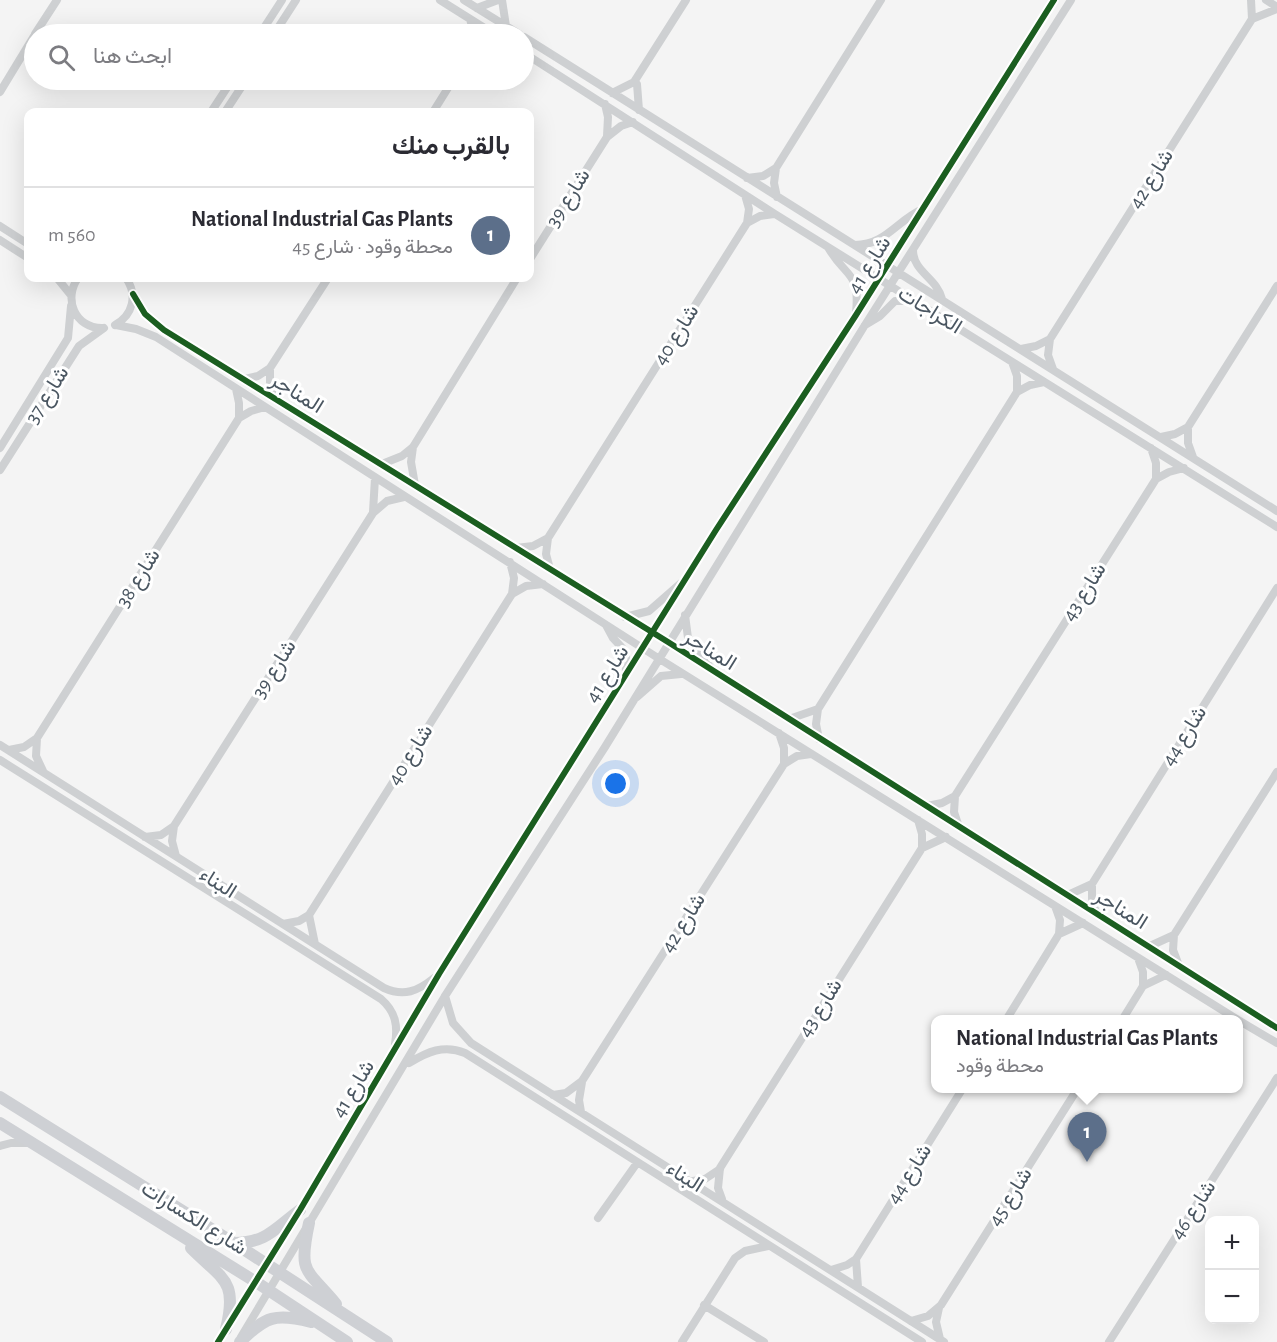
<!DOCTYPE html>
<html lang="ar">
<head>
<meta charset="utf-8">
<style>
	body { margin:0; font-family:"Alegreya Sans",Vazirmatn,sans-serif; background:#f2f2f3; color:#2b2b33; direction:rtl }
	.controls { position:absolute; right:18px; bottom:18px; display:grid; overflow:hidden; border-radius:12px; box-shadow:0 6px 24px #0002 }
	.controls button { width:54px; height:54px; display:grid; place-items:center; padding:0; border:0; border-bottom:2px solid #e1e1e2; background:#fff; color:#2b2b33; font:30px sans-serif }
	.you { position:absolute; left:616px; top:784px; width:21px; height:21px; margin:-15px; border:4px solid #fff; border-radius:50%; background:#1a73e8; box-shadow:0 0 0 9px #1a73e833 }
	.badge { display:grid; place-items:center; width:39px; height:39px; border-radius:50%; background:#0f766e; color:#fff; font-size:20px; font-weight:700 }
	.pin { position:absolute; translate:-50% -50px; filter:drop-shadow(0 2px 3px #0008) }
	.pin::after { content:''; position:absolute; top:32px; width:21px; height:18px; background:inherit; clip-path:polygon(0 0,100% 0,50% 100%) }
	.popup { position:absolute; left:931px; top:1015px; width:312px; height:78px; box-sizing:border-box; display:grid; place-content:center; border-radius:12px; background:#fff; filter:drop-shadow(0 2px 4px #0005); font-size:20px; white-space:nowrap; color:#7c7c81 }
	.popup b { font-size:22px; color:#2b2b33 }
	.popup::after { content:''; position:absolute; left:50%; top:100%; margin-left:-12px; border:12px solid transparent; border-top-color:#fff }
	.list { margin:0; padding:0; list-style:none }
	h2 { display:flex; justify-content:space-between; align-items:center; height:78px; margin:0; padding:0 24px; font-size:26px }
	h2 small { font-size:20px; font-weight:400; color:#7c7c81 }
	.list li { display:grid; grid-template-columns:39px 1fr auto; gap:18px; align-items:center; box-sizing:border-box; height:96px; padding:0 24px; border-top:2px solid #e1e1e2 }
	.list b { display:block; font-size:22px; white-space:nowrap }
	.list p { margin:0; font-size:20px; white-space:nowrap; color:#7c7c81 }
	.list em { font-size:20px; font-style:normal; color:#7c7c81 }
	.icon { flex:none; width:33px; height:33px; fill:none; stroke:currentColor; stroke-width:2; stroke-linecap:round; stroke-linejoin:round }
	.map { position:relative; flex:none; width:1277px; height:1342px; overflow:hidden; direction:ltr }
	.search { position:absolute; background:#fff; box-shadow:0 6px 24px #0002; left:24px; top:24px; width:510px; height:66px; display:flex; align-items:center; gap:15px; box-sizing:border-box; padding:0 21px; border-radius:33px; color:#7c7c81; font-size:22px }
	.panel { position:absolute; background:#fff; box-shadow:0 6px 24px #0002; left:24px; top:108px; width:510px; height:174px; border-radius:12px; direction:rtl }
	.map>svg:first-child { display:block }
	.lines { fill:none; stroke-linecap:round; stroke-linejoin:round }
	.street { stroke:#ced0d2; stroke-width:8 }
	.secondary { stroke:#ced0d4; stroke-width:12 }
	.cycleway-casing { stroke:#fff; stroke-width:10 }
	.cycleway { stroke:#1b5e20; stroke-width:6 }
	.labels { text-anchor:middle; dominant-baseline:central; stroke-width:6; stroke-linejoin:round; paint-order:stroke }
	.street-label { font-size:21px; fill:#4a5661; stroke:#fff }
</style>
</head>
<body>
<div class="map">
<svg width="1277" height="1342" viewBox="0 0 1277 1342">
	<rect width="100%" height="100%" fill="#f4f4f4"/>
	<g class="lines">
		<path class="street" d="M440 0 494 34
			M464 0 519 34
			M502 0 506 26
			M1251 0 1252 19
			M1266 0 1277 7
			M477 8 498 0
			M470 19 474 34
			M35 34 57 0
			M260 34 282 0
			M274 34 296 0
			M524 37 1277 511
			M524 53 775 214 1277 527
			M634 82 637 84 639 110
			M0 92 34 36
			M612 93 634 82 686 0
			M605 104 608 117 607 136
			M211 112 232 80
			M225 112 246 80
			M433 112 453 80
			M747 178 763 176 776 168
			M777 197 774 183 776 168 881 0
			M747 223 760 216 774 214
			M0 226 28 244
			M0 240 28 258
			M855 245C886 245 897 220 923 209
			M829 249C847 279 860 271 856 313
			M913 250C913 272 937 278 942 299
			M530 259 607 137 621 126 633 122
			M57 278 70 294
			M78 278C63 299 75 328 102 328
			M133 294 145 314 164 330 668 642 1277 1028
			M115 325C133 315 138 295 126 278
			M116 325 136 329 156 337 658 658 1238 1020
			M865 325 880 316 895 301H913
			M1021 349 1036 346 1050 339
			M1012 362 1017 376V392
			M270 368V383L274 397
			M1053 369 1048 355 1050 339 1252 19 1277 9
			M245 379 258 376 270 368 328 278
			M236 389 239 403V418
			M1161 437 1175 434 1188 427
			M413 447 411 462 415 485
			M0 448 68 338 71 306
			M1151 448 1156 463V479
			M1193 457 1188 443V427L1277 286
			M382 464 402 456 413 447 517 278
			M0 470 79 346 104 328
			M373 512 375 478
			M516 548 533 546 548 538
			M550 569 546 554 548 538 747 223 749 209 745 195
			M512 594 526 586 543 584
			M685 615 688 638 713 671
			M625 617 649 611 681 583
			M606 625 613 638 626 652V671
			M637 697 661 676 681 674
			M789 719 818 709
			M779 733 784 748V764
			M37 738 36 756 43 771
			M819 739 816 724 818 709 1017 392 1030 385 1044 382
			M0 745 384 988C404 997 418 991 434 978
			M9 750 24 747 37 738 239 418 251 411 265 407
			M0 760 381 999C396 1012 398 1026 395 1044
			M955 796 954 812 959 827
			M927 806 942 803 955 796 1156 479 1169 472 1184 468
			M918 820 922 834V848
			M174 826 172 841 176 856
			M145 837 161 835 174 826 373 513 387 501 404 497
			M1092 884V899L1096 913
			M1068 895 1092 884 1277 588
			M1055 906 1060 920 1059 934
			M309 915 315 944
			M283 924 299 921 309 915 512 594 514 578 510 562
			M1174 935 1173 950 1178 963
			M1150 946 1174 935 1277 772
			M1138 958 1143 972V986
			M445 996 453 1023 471 1043 944 1342
			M1006 1020 1059 934 1083 923
			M1122 1020 1143 986 1166 975
			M1238 1020 1277 1043
			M409 1063C427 1052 444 1044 465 1053L922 1342
			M553 1095 566 1093 582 1081 784 764 797 756 811 754
			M581 1112 579 1100 582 1082
			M0 1146 11 1143H29
			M693 1181 705 1179 720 1169
			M722 1199 718 1188 720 1168 922 848 946 837
			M598 1218 637 1163
			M856 1259 858 1287
			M831 1270 847 1265 856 1259 963 1088
			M704 1305 764 1342
			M939 1308 936 1322 940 1339
			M911 1321 928 1316 941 1305 1078 1088
			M241 1337 445 996 605 747 865 325 1071 0
			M218 1342 300 1210 439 974 716 530 856 315 1054 0
			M682 1342 735 1258 745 1251 768 1246
			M1109 1342 1277 1078"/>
		<path class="secondary" d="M0 1097 234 1243 387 1342
			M0 1123 256 1282 347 1342
			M309 1223C298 1274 306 1268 336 1304
			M234 1243C267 1243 275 1228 300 1210
			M191 1248C223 1280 238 1280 226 1329
			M240 1342C266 1316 275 1313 311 1322"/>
		<defs>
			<path id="cycleway" d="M133 294 145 314 164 330 668 642 1277 1028
				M218 1342 300 1210 439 974 716 530 856 315 1054 0"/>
		</defs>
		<use href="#cycleway" class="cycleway-casing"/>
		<use href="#cycleway" class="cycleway"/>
	</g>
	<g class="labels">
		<g class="street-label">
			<text transform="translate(1151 179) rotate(-58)">شارع 42</text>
			<text transform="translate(568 198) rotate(-58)">شارع 39</text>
			<text transform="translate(869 265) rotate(-58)">شارع 41</text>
			<text transform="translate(930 310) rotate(32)">الكراجات</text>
			<text transform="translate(676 335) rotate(-58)">شارع 40</text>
			<text transform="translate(297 393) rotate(32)">المناجر</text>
			<text transform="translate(47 395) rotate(-58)">شارع 37</text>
			<text transform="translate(138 578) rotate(-58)">شارع 38</text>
			<text transform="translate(1084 592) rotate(-58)">شارع 43</text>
			<text transform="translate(710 650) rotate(32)">المناجر</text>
			<text transform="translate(274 669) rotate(-58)">شارع 39</text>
			<text transform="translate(607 674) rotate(-58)">شارع 41</text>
			<text transform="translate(1184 736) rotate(-58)">شارع 44</text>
			<text transform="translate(410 755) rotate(-58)">شارع 40</text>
			<text transform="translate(218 883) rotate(32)">البناء</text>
			<text transform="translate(1121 909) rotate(32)">المناجر</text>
			<text transform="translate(683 923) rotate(-58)">شارع 42</text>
			<text transform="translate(820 1008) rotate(-58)">شارع 43</text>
			<text transform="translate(353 1089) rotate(-59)">شارع 41</text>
			<text transform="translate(909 1174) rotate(-58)">شارع 44</text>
			<text transform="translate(685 1177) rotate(32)">البناء</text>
			<text transform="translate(1010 1197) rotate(-58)">شارع 45</text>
			<text transform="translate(1193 1210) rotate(-57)">شارع 46</text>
			<text transform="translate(194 1218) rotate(32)">شارع الكسارات</text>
		</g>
	</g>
</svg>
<div class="controls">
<button>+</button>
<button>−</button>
</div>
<div class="you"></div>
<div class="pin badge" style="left:1087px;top:1162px;background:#5c6f8a">1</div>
<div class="popup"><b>National Industrial Gas Plants</b>محطة وقود</div>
<div class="search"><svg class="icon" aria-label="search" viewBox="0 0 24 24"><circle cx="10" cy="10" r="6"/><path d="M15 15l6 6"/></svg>ابحث هنا</div>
<section class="panel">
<h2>بالقرب منك<small></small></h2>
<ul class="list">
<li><span class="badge" style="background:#5c6f8a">1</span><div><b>National Industrial Gas Plants</b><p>محطة وقود · شارع 45</p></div><em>560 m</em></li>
</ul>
</section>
</div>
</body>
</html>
